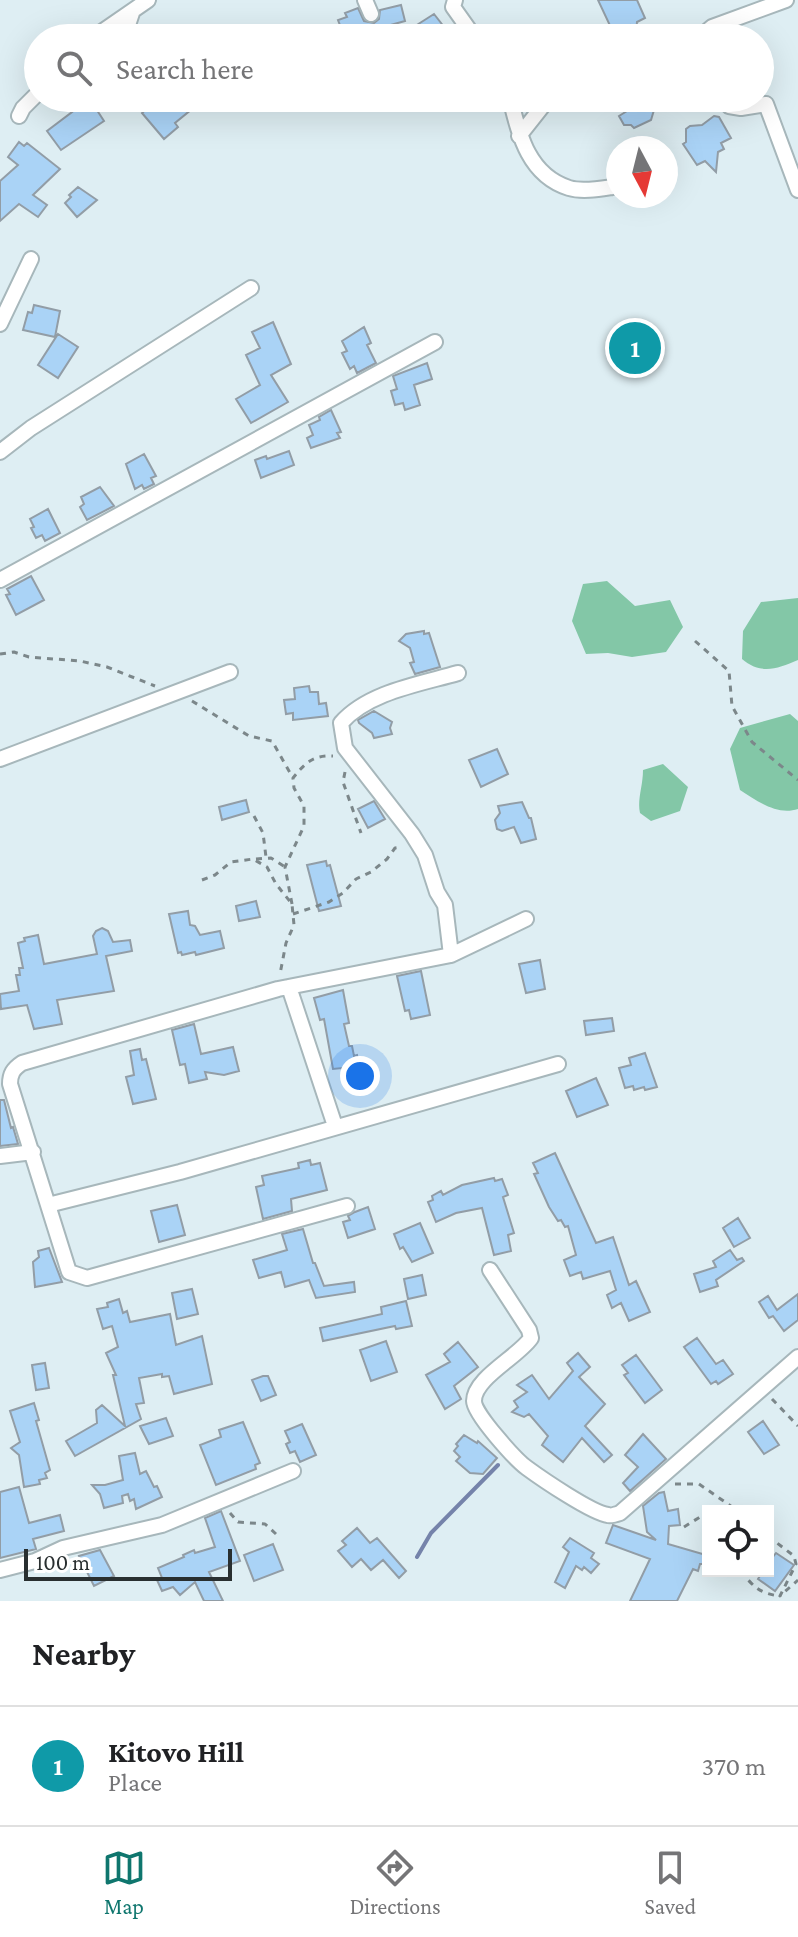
<!DOCTYPE html>
<html lang="en">
<head>
<meta charset="utf-8">
<style>
	body { margin:0; font-family:"Crimson Pro",serif; background:#f6f6f6; color:#202124 }
	.controls { position:absolute; right:24px; bottom:24px; display:grid; overflow:hidden; border-radius:0px; box-shadow:0 8px 32px #0002 }
	.controls button { width:72px; height:72px; display:grid; place-items:center; padding:0; border:0; border-bottom:2px solid #e0e0e0; background:#fff; color:#202124; font:40px sans-serif }
	.compass { position:absolute; left:606px; top:136px; width:72px; height:72px; border-radius:50%; background:#fff; box-shadow:0 8px 32px #0002; rotate:173deg }
	.scale { position:absolute; left:24px; bottom:20px; width:208px; box-sizing:border-box; padding-left:8px; border:4px solid #292f30; border-top:0; font-size:22px; line-height:28px; white-space:nowrap; color:#292f30; -webkit-text-stroke:6px #fff; paint-order:stroke }
	.you { position:absolute; left:360px; top:1076px; width:28px; height:28px; margin:-20px; border:6px solid #fff; border-radius:50%; background:#1a73e8; box-shadow:0 0 0 12px #1a73e833 }
	.badge { display:grid; place-items:center; width:52px; height:52px; border-radius:50%; background:#0f766e; color:#fff; font-size:26px; font-weight:700 }
	.pin { position:absolute; translate:-50% -50%; border:4px solid #fff; box-shadow:0 2px 8px #0006 }
	.list { margin:0; padding:0; list-style:none }
	h2 { display:flex; justify-content:space-between; align-items:center; height:104px; margin:0; padding:0 32px; font-size:34px }
	h2 small { font-size:26px; font-weight:400; color:#757577 }
	.list li { display:grid; grid-template-columns:52px 1fr auto; gap:24px; align-items:center; box-sizing:border-box; height:120px; padding:0 32px; border-top:2px solid #e0e0e0 }
	.list b { display:block; font-size:30px; white-space:nowrap }
	.list p { margin:0; font-size:26px; white-space:nowrap; color:#757577 }
	.list em { font-size:26px; font-style:normal; color:#757577 }
	.icon { flex:none; width:44px; height:44px; fill:none; stroke:currentColor; stroke-width:2; stroke-linecap:round; stroke-linejoin:round }
	.map { position:relative; flex:none; width:798px; height:1601px; overflow:hidden }
	.search { position:absolute; background:#fff; box-shadow:0 8px 32px #0002; left:24px; right:24px; top:24px; height:88px; display:flex; align-items:center; gap:20px; box-sizing:border-box; padding:0 28px; border-radius:44px; color:#757577; font-size:30px }
	.sheet { height:224px; background:#fff }
	nav { display:flex; justify-content:space-around; align-items:center; box-sizing:border-box; height:112px; border-top:2px solid #e0e0e0; background:#fff; font-size:22px; color:#757577 }
	nav a { display:grid; justify-items:center; gap:4px }
	nav .on { color:#0f766e }
	.map>svg:first-child { display:block }
	.forest { fill:#83c7a7 }
	.lines { fill:none; stroke-linecap:round; stroke-linejoin:round }
	.stream { stroke:#7583aa; stroke-width:4 }
	.building { fill:#aad3f6; stroke:#929da6; stroke-width:2 }
	.street-casing { stroke:#a7b7bb; stroke-width:18 }
	.path { stroke:#7c878a; stroke-width:3; stroke-dasharray:6 6; stroke-linecap:butt }
	.street { stroke:#fff; stroke-width:14 }
</style>
</head>
<body>
<div class="map">
<svg width="798" height="1601" viewBox="0 0 798 1601">
	<rect width="100%" height="100%" fill="#deeef3"/>
	<path class="forest" d="M607 581 635 606 670 600 683 627 666 652 632 657 608 653 586 654 572 621 583 584Z
		M798 598V660C777 669 761 675 742 659L743 631 761 602Z
		M790 714 798 721V809C777 816 757 801 740 790L730 749 740 728Z
		M663 764 688 787 680 811 651 821 640 813C637 800 643 786 643 770Z"/>
	<g class="lines">
		<path class="stream" d="M417 1557 431 1533 498 1465"/>
	</g>
	<path class="building" d="M598 0H637L645 18 637 22 636 34 630 25 613 32Z
		M401 5 405 21 380 28 375 32 378 38H345L338 20 347 17 345 13 358 8 364 21 374 23 379 19 380 10Z
		M434 14 448 32 439 38H414L409 30Z
		M59 98H89L104 121 61 150 47 131 72 112Z
		M148 98H183L192 109 175 123 178 127 164 139 142 113 152 104Z
		M619 98H660L650 105 654 110 651 120 634 128 631 125H624L619 116 627 111Z
		M714 116 719 117 731 138 721 143 724 149 718 152 716 172 705 161 697 165 683 144 686 142V129L690 126 702 125Z
		M19 142 24 146 27 143 60 169 33 195 47 205 38 217 19 204 0 221V181L18 165 8 157Z
		M78 187 97 200 77 217 65 203 71 197 69 195Z
		M34 305 60 311 55 337 23 330 28 312 32 313Z
		M273 322 291 364 271 375 288 402 251 423 236 399 260 385 246 355 260 348 252 332Z
		M364 327 371 343 367 345 376 363 357 373 354 366 350 369 342 353 347 351 342 341Z
		M58 334 78 347 58 378 38 365Z
		M427 363 432 379 414 385 420 405 405 410 403 403 395 405 391 391 397 389 393 376Z
		M331 410 341 432 337 433 340 438 311 448 307 438 313 435 309 425 320 420 319 417Z
		M289 451 294 465 261 478 255 460 266 456 267 459Z
		M144 454 156 476 151 478 154 484 144 489 142 485 135 489 126 464Z
		M100 487 114 506 87 520 80 507 84 504 81 497Z
		M48 509 60 533 45 541 42 535 36 538 31 528 34 527 30 519Z
		M31 576 44 600 16 615 6 595 10 594 7 589Z
		M424 631V634L429 633 440 667 415 674 410 663 414 662 410 648 399 641 406 634Z
		M309 686 310 692H318L319 704 326 703 328 716 293 720V713L286 714 284 700 295 699 294 688Z
		M374 711 392 722 390 728 392 734 374 738 372 733 359 723 358 720Z
		M497 749 508 774 481 787 469 760Z
		M246 800 249 812 222 820 219 807Z
		M374 801 385 819 368 828 358 809Z
		M522 802 529 818H531L536 839 521 843 514 827 502 831 497 829 495 820 500 813 498 806Z
		M326 861 327 866 330 865 341 906 319 911 307 865Z
		M256 901 260 917 239 921 236 906Z
		M188 911 190 925 195 926 200 935 220 931 224 948 196 955 195 952 182 955 181 952 178 953 169 914Z
		M102 928 108 931 113 942 130 940 132 951 106 956 114 991 57 1000 62 1024 34 1029 27 1005 1 1009 0 994 19 991 16 975H20L19 968H23L18 943 25 941 24 938 38 935 44 964 97 954 93 936 96 931Z
		M540 960 545 989 526 993 519 964Z
		M421 971 430 1015 411 1019 409 1010 405 1011 397 976Z
		M343 990 349 1023 344 1024 349 1046H352L354 1056 357 1055 361 1078 345 1082 342 1068 333 1069 324 1019 320 1020 314 998Z
		M612 1018 614 1031 586 1035 584 1021Z
		M194 1024 201 1054 233 1047 239 1071 224 1075 205 1072 207 1079 189 1083 185 1064 180 1065 172 1030Z
		M140 1049 142 1060 146 1059 156 1099 133 1104 126 1077 134 1075 130 1051Z
		M645 1053 657 1087 645 1090 644 1087 634 1090 633 1086 625 1088 619 1068 631 1065 629 1058Z
		M596 1078 608 1105 577 1117 566 1091Z
		M0 1100H4L11 1128 13 1127 18 1144 0 1146Z
		M555 1153 596 1243 613 1237 629 1285 636 1281 650 1312 629 1321 621 1303 612 1308 607 1295 616 1290 610 1271 583 1279 581 1272 570 1276 564 1260 576 1255 568 1226 565 1227 561 1220 558 1221 549 1207 534 1174 538 1173 533 1163Z
		M310 1160 311 1165 320 1163 327 1190 291 1199 292 1211 263 1219 256 1187 264 1185 262 1176 299 1168 298 1163Z
		M494 1178 495 1181 502 1179 508 1195 503 1197 514 1233 508 1235 511 1251 494 1255 482 1208 456 1213 436 1222 428 1202 433 1200 432 1196 441 1191 443 1195 462 1185Z
		M177 1205 185 1235 159 1242 151 1211Z
		M368 1207 375 1229 348 1238 343 1222 350 1220 348 1216 355 1212Z
		M738 1218 750 1238 734 1247 723 1228Z
		M420 1223 433 1253 412 1262 403 1247 400 1249 394 1234Z
		M303 1229 313 1263H315L324 1286 354 1282 355 1292 316 1298 309 1280 285 1287 281 1272 259 1278 253 1260 287 1250 282 1234Z
		M49 1248 62 1282 35 1287 33 1262 39 1257 38 1251Z
		M730 1250 737 1260 742 1258 744 1261 716 1280 718 1286 700 1292 694 1274 716 1267 713 1261Z
		M422 1275 426 1295 408 1299 404 1279Z
		M192 1289 198 1314 177 1319 172 1293Z
		M798 1294V1320L784 1331 773 1316 769 1318 759 1302 768 1296 777 1310Z
		M119 1299 123 1313 127 1311 130 1322 170 1314 176 1345 202 1336 212 1384 174 1394 169 1376 162 1377V1374L139 1378 144 1403 136 1404 141 1419 75 1456 66 1441 97 1423 96 1410 102 1405 125 1426 113 1375H116L106 1353 118 1347 112 1326 103 1329 97 1309 108 1307 107 1303Z
		M406 1301 412 1326 396 1329 395 1326 323 1341 320 1328 382 1314 381 1307Z
		M697 1338 716 1364 723 1360 733 1374 718 1384 716 1381 711 1384 684 1347Z
		M386 1341 397 1372 371 1381 360 1350Z
		M458 1342 478 1367 454 1386 461 1399 445 1409 426 1375 450 1362 444 1354Z
		M578 1353 590 1367 579 1377 605 1404 585 1426 612 1455 604 1462 582 1438 563 1462 542 1445 548 1436 529 1414 524 1417 512 1412 518 1407 514 1401 527 1392 517 1385 532 1375 549 1399 573 1371 567 1363Z
		M636 1355 662 1390 645 1403 624 1375 628 1373 622 1365Z
		M45 1363 49 1388 36 1390 32 1365Z
		M263 1376H268L276 1395 261 1401 252 1380Z
		M34 1403 39 1420 36 1421 50 1470 45 1473 47 1478 39 1480 40 1484 24 1487 19 1455 11 1448 20 1442 10 1411Z
		M166 1418 173 1436 149 1444 140 1426Z
		M763 1421 779 1445 764 1454 748 1432Z
		M243 1422 260 1463 255 1465 256 1469 216 1485 200 1445 221 1437 219 1430Z
		M302 1424 316 1455 300 1462 295 1451 290 1453 286 1444 290 1442 285 1431Z
		M643 1434 666 1459 630 1491 623 1483 638 1467 625 1455Z
		M464 1435 477 1443 478 1441 497 1458 483 1474 470 1473 456 1461 460 1457 454 1451 458 1446 456 1444Z
		M135 1453 140 1474 146 1471 154 1487 157 1486 162 1497 136 1509 134 1499 130 1501 128 1494 122 1496 123 1503 104 1508 100 1494 92 1485H105L123 1480 119 1456Z
		M19 1487 29 1523 60 1515 64 1531 33 1539 36 1549 0 1558V1492Z
		M664 1492 668 1511 678 1509 680 1525 669 1526 668 1544 706 1555V1564H700L698 1571 693 1569 677 1601H630L650 1559 606 1543 613 1525 656 1540 647 1532 643 1506 659 1493Z
		M221 1511 240 1561 209 1572 223 1601H204L195 1582 180 1595 173 1587 162 1591 157 1580 162 1578 158 1568 184 1557 183 1555 194 1550 195 1553 215 1547 205 1518Z
		M357 1528 370 1543 377 1538 406 1571 399 1578 383 1560 371 1570 361 1559 352 1567 338 1551 346 1545 342 1541Z
		M570 1538 594 1553 591 1558 599 1564 591 1573 584 1567 582 1570 576 1566 565 1588 555 1582 569 1552 563 1547Z
		M273 1544 283 1570 254 1581 244 1555Z
		M100 1550 114 1576 94 1586 79 1556Z
		M776 1553 794 1565 775 1591 758 1579 763 1571H768V1556L772 1558Z"/>
	<g class="lines">
		<defs>
			<path id="street" d="M365 0 371 14
				M455 0 453 7 475 38
				M93 38 148 0
				M131 38 128 25 132 13
				M699 38 712 27 786 0
				M510 98C519 134 528 175 569 188 582 192 599 189 612 187L618 183
				M723 98 729 106 741 108 766 104 798 190
				M19 116 23 108 38 93
				M519 136 549 98
				M0 324 31 259
				M0 452 31 428 251 288
				M0 580 435 342
				M0 759 230 672
				M451 955 445 905 437 892 425 855 412 834 345 748 341 723C368 692 420 684 458 673
				M289 987 335 1126
				M0 1156 33 1152
				M48 1205 180 1172 558 1064
				M347 1206 87 1278 69 1272 10 1084C10 1074 13 1069 22 1063L278 989 451 955 526 919
				M490 1270 529 1330 531 1338C518 1357 474 1378 474 1401 474 1414 516 1460 527 1468 542 1479 592 1513 608 1515 611 1516 617 1514 620 1513L798 1357
				M0 1570 35 1561 63 1548 162 1525 293 1471"/>
		</defs>
		<use href="#street" class="street-casing"/>
		<path class="path" d="M695 641 729 671 732 706 752 742 798 780
			M0 654 14 652 29 657 80 661 107 667 155 686
			M192 701 249 736 272 741 293 778
			M345 772 343 782 361 833
			M254 816 263 833 266 857
			M256 859 271 858 285 867
			M202 880 215 875 231 862 253 859 267 867 276 884 292 904 294 925 286 943 280 974
			M292 904 285 867 304 826V806L294 788 293 778C305 763 313 755 333 756
			M293 914 329 902 343 893 356 879 371 872 387 859 395 848 402 847
			M772 1399 798 1426
			M675 1484H699L738 1511
			M722 1511 733 1506
			M230 1513 238 1522 265 1524 276 1534
			M684 1527 708 1512
			M768 1536 794 1556 796 1564 780 1596 798 1580
			M741 1571C753 1587 761 1594 780 1596"/>
		<use href="#street" class="street"/>
	</g>
</svg>
<div class="controls">
<button><svg class="icon" aria-label="locate" viewBox="0 0 24 24"><circle cx="12" cy="12" r="6"/><path d="M12 2v4M12 18v4M2 12h4M18 12h4"/></svg></button>
</div>
<svg class="compass" viewBox="-18 -18 36 36"><path d="M0-13l5 13h-10z" fill="#e53935"/><path d="M0 13l5-13h-10z" fill="#757577"/></svg>
<div class="scale">100 m</div>
<div class="you"></div>
<div class="pin badge" style="left:635px;top:348px;background:#0f9aa8">1</div>
<div class="search"><svg class="icon" aria-label="search" viewBox="0 0 24 24"><circle cx="10" cy="10" r="6"/><path d="M15 15l6 6"/></svg>Search here</div>
</div>
<section class="sheet">
<h2>Nearby<small></small></h2>
<ul class="list">
<li><span class="badge" style="background:#0f9aa8">1</span><div><b>Kitovo Hill</b><p>Place</p></div><em>370 m</em></li>
</ul>
</section>
<nav>
<a class="on"><svg class="icon" aria-label="map" viewBox="0 0 24 24"><path d="M3 6l6-2 6 2 6-2v14l-6 2-6-2-6 2zM9 4v14M15 6v14"/></svg>Map</a>
<a><svg class="icon" aria-label="directions" viewBox="0 0 24 24"><path d="M12 3l9 9-9 9-9-9zM9 14v-3h6M13 9l2 2-2 2"/></svg>Directions</a>
<a><svg class="icon" aria-label="saved" viewBox="0 0 24 24"><path d="M7 4h10v16l-5-4-5 4z"/></svg>Saved</a>
</nav>
</body>
</html>
